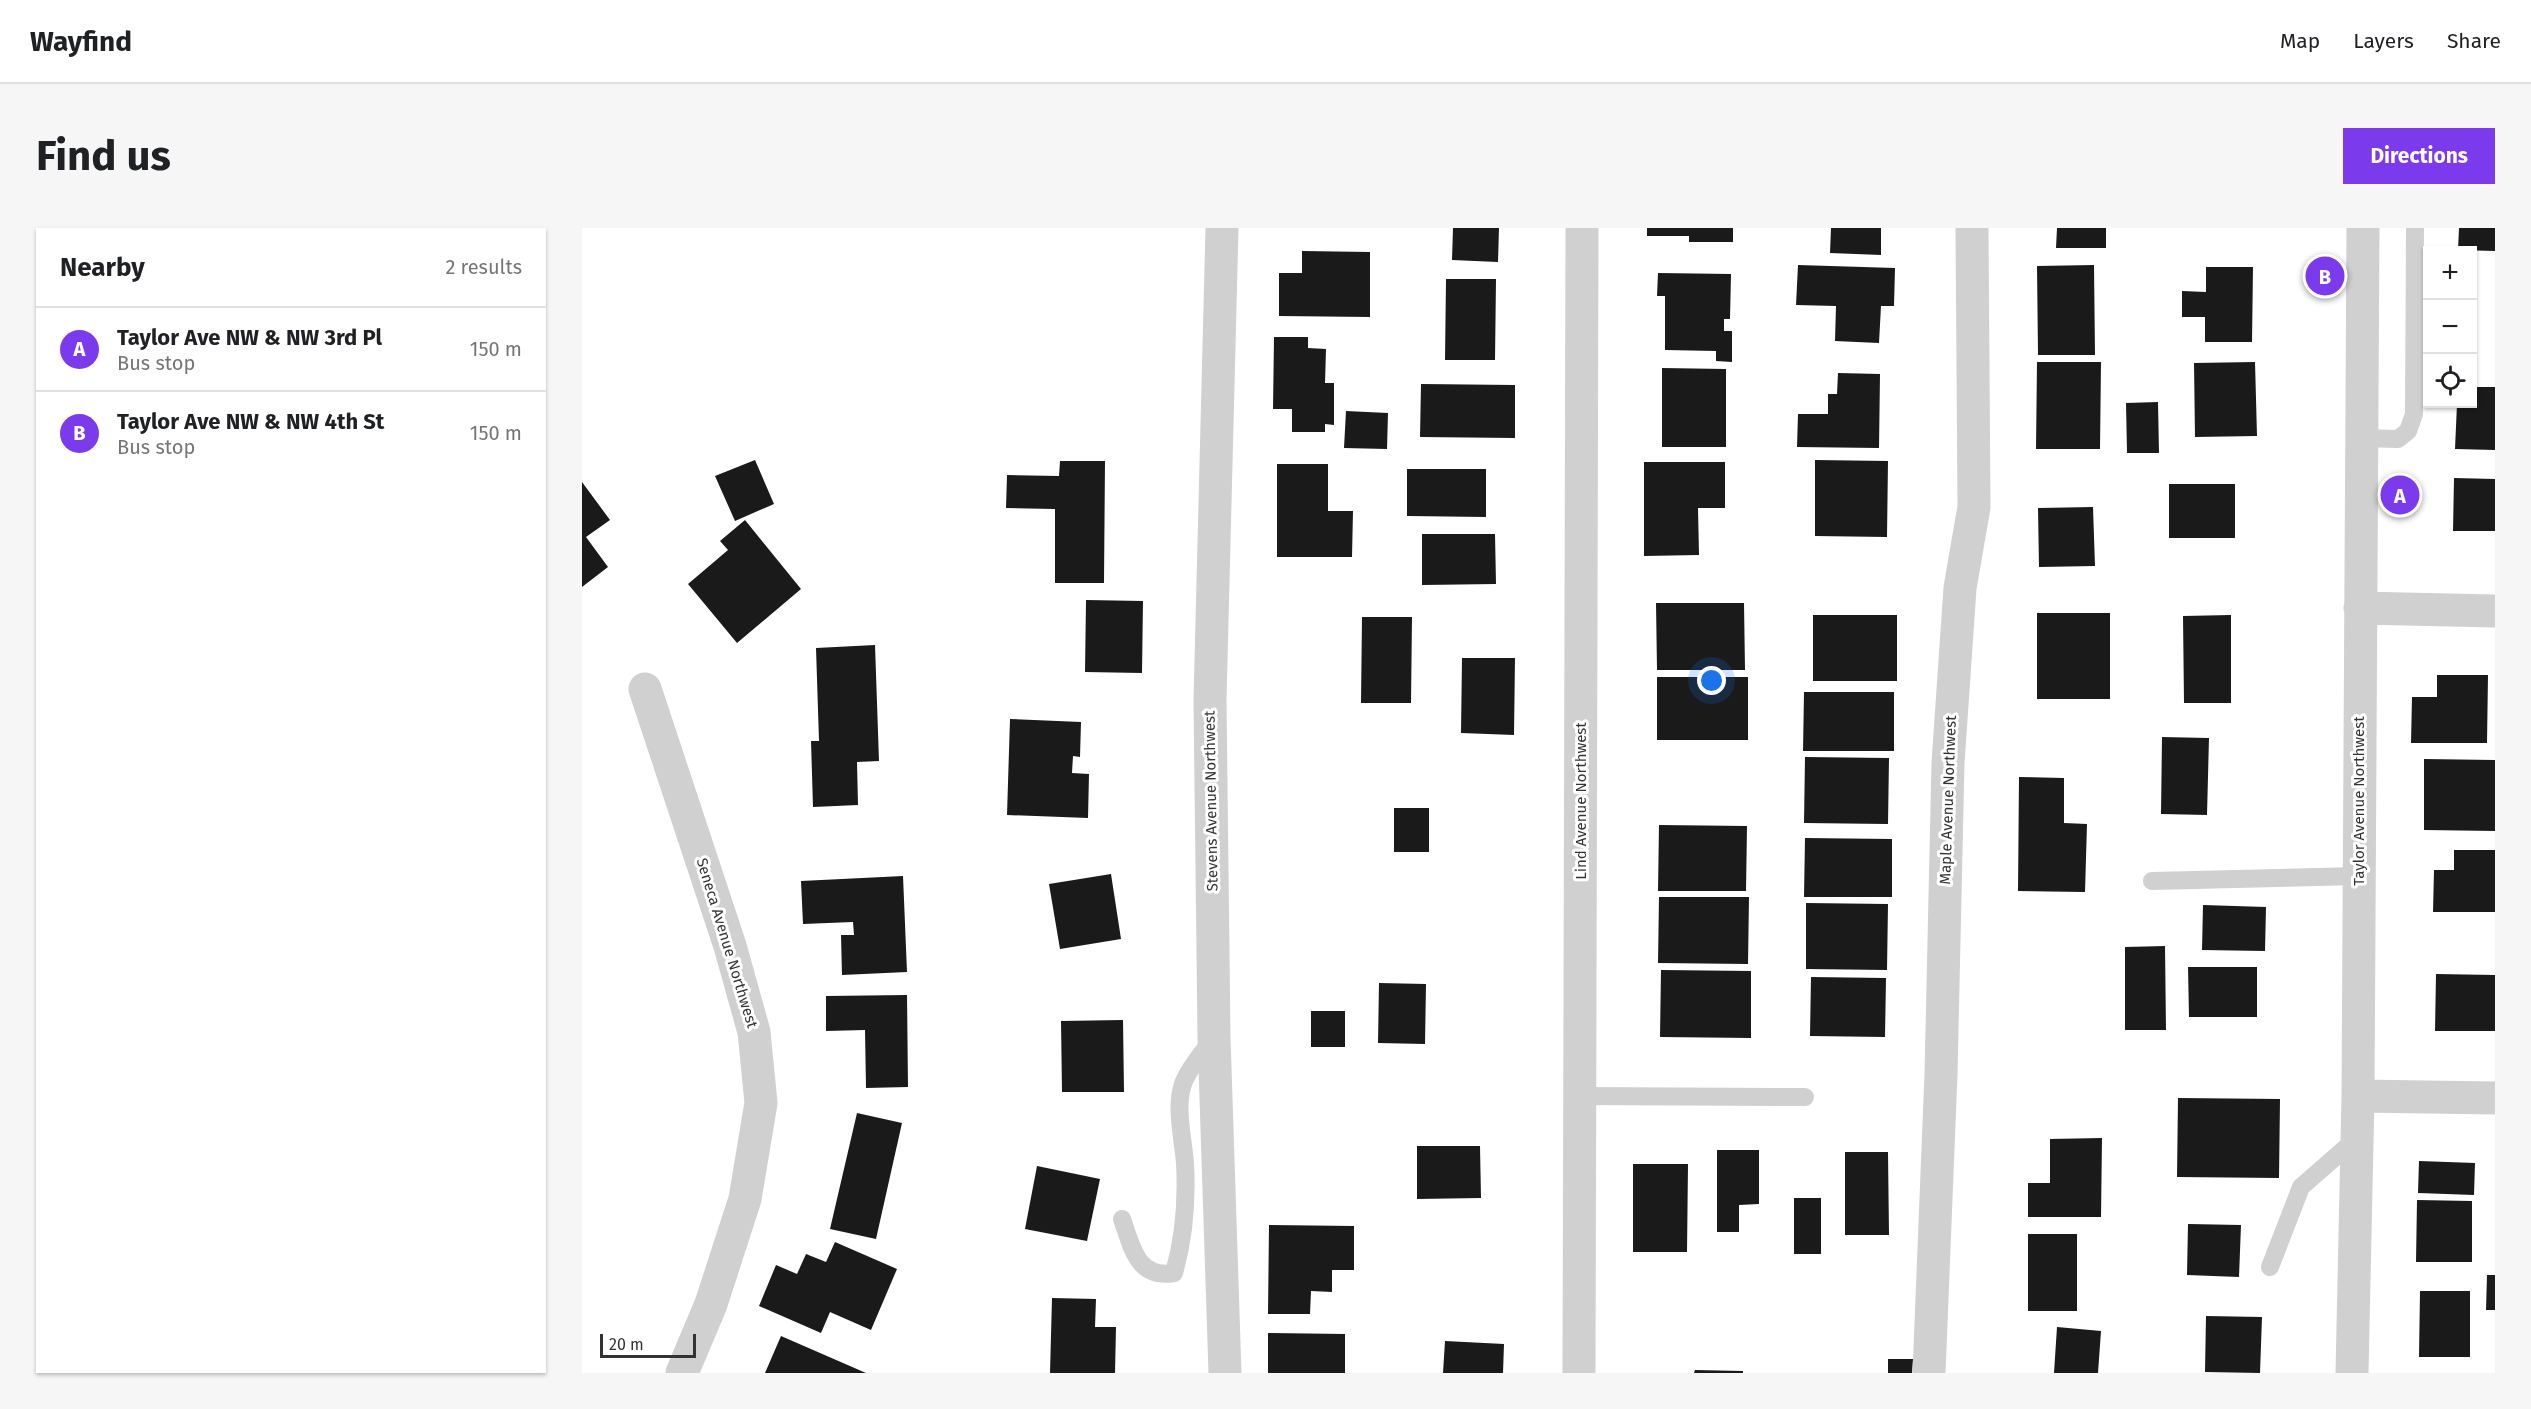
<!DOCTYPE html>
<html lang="en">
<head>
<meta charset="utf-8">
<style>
	body { margin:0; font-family:"Fira Sans",sans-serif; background:#f6f6f6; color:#202124 }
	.controls { position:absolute; right:18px; top:18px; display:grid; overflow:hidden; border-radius:0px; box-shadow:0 2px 4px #0004 }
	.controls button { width:54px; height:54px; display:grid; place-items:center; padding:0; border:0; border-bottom:2px solid #e0e0e0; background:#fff; color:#202124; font:30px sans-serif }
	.scale { position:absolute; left:18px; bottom:15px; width:96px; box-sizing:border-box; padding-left:6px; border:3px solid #333; border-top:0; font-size:16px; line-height:21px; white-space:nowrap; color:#333; -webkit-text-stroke:4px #fff; paint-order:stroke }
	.you { position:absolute; left:1130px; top:453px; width:21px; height:21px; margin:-15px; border:4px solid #fff; border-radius:50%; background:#1a73e8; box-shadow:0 0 0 9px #1a73e833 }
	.badge { display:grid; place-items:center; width:39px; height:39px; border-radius:50%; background:#7c3aed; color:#fff; font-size:20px; font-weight:700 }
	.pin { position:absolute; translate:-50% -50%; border:3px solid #fff; box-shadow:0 2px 6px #0006 }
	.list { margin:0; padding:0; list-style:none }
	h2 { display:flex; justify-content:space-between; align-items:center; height:78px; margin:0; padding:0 24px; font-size:26px }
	h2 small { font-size:20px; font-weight:400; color:#757577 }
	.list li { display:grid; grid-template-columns:39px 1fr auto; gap:18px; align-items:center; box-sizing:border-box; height:84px; padding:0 24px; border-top:2px solid #e0e0e0 }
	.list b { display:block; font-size:22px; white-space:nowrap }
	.list p { margin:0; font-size:20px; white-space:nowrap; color:#757577 }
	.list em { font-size:20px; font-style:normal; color:#757577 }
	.icon { flex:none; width:33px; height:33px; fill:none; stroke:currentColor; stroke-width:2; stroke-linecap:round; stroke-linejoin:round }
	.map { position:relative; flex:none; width:1913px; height:1145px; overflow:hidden; border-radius:0px }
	header { display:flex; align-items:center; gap:36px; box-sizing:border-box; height:84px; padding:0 30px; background:#fff; border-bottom:2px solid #e0e0e0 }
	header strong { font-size:28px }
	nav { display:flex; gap:33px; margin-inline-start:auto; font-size:21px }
	.intro { display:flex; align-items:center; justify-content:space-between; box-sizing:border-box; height:144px; padding:0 36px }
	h1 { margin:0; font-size:42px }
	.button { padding:15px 27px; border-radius:0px; background:#7c3aed; color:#fff; font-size:21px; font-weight:700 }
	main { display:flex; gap:36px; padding:0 36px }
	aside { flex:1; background:#fff; border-radius:0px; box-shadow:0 2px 4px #0004 }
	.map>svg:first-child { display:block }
	.building { fill:#1a1a1a }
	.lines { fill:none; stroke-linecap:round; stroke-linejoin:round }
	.service { stroke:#d0d0d0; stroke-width:18 }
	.minor { stroke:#d0d0d0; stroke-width:33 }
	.labels { text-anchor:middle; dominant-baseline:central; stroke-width:6; stroke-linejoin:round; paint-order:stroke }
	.street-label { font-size:15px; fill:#333; stroke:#fff }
</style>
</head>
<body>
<header>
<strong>Wayfind</strong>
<nav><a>Map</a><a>Layers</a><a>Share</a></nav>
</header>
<div class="intro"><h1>Find us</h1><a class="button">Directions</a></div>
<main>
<aside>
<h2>Nearby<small>2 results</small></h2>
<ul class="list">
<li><span class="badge">A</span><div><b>Taylor Ave NW &amp; NW 3rd Pl</b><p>Bus stop</p></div><em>150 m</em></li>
<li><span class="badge">B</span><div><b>Taylor Ave NW &amp; NW 4th St</b><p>Bus stop</p></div><em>150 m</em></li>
</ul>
</aside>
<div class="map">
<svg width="1913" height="1145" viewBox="0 0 1913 1145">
	<rect width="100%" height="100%" fill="#fff"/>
	<path class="building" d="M871 0H917L916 34 870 32Z
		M1065 0H1151V14H1107V8H1065Z
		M1249 0H1299V27L1248 25Z
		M1475 0H1524V20H1474Z
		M1877 0H1913V23L1876 22Z
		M720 23 788 24V89L697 88V45H720Z
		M1216 37 1313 40 1312 78H1299L1297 115 1253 113 1254 78 1214 77Z
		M1512 37 1513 127H1456L1455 38Z
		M1624 39H1671L1670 114H1623V89H1600V63L1624 64Z
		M1076 45 1149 46 1148 91H1142V103H1150V134L1134 133V123L1083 122V68H1075Z
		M864 51H914L913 132H863Z
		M692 109H726V120L744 121 743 155H752V197L743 196V204H710V181H691Z
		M1455 134H1519L1518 221H1454Z
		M1673 134 1675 208 1613 209 1612 135Z
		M1080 140 1144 141V219H1080Z
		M1256 145 1298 146 1297 220 1215 219 1216 186H1246V166H1255Z
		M839 156 933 157V210L838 209Z
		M1894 159H1913V222L1873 221 1875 176H1890V166L1894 165Z
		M1576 174 1577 225H1545L1544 175Z
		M764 183 806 185 805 221 762 220Z
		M173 232 192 276 153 293 133 248Z
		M1233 232 1306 233 1305 309 1233 308Z
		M478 233H523L522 355H473V281L424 280 425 247 477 248Z
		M1062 234H1143V280H1116L1117 327 1062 328Z
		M695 236H746V283H771L770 329H695Z
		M825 241H904V289L825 288Z
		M1872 250 1913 251V303H1871Z
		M0 254 28 292 4 309 26 339 0 359Z
		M1587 256H1653V310H1587Z
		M1511 279 1513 338 1457 339 1456 280Z
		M163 292 219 361 155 415 106 356 146 322 138 313Z
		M840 306H913L914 356 840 357Z
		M504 372 561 373 560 445 503 444Z
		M1074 375H1162L1163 442H1075Z
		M1455 385H1528V471H1455Z
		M1231 387H1315V453H1231Z
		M1649 387V475H1602L1601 388Z
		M780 389H830L829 475H779Z
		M293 417 297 533 275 534 276 577 231 579 229 513H237L234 420Z
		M880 430H933L932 507 879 505Z
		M1855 447H1906L1905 515H1829L1830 469H1855Z
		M1075 449H1166V512H1075Z
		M1222 464H1312V523H1221Z
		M428 491 499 494 498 529 491 528 490 545 507 546 506 590 425 587Z
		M1580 509 1627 510 1625 587 1579 586Z
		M1223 529 1307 530 1306 596 1222 595Z
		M1842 531 1913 532V603L1842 602Z
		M1437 549 1482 550V595L1505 596 1503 664 1436 663Z
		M812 580H847V624H812Z
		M1077 597 1165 598 1164 663H1076Z
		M1223 610 1310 611V669H1222Z
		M1872 622H1913V684H1851L1852 642H1872Z
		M529 646 539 711 478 721 467 656Z
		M321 648 325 744 260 747 259 707H272L271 694 221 696 219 653Z
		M1077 669H1167L1166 736 1076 735Z
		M1224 675 1306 676 1305 742 1224 741Z
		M1621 677 1684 679 1683 723 1620 722Z
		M1583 718 1584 802H1543V719Z
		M1606 739H1675V789H1607Z
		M1079 742 1169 743V810L1078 809Z
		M1854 746 1913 747V803H1853Z
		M1229 749 1304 750 1303 809 1228 808Z
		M797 755 844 756 843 816 796 815Z
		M325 767 326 859 284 860 283 802 244 803V768Z
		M729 783H763V819H729Z
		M541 792 542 864H480L479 793Z
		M1596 870 1698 871 1697 950 1595 949Z
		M275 885 320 895 294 1011 248 1001Z
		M1520 910 1519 989H1446V955H1468V911Z
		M835 918H898L899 970 835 971Z
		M1135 922H1177V976L1157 977V1004H1135Z
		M1263 924H1306L1307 1007H1263Z
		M1837 933 1893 935 1892 967 1836 965Z
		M1051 936H1106L1105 1024H1051Z
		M455 938 518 951 505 1013 443 1001Z
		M1212 970H1239V1026H1212Z
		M1835 972 1890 973V1034H1834Z
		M1606 996 1659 997 1657 1049 1605 1047Z
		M687 997 772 998V1042H750V1064L729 1063 728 1086H686Z
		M1446 1006H1495V1083H1446Z
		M253 1014 315 1041 289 1102 248 1084 239 1105 177 1078 194 1037 215 1046 224 1026 244 1034Z
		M1905 1047H1913V1082H1904Z
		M1838 1063H1888V1129H1837Z
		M470 1070 514 1071 513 1099H534L533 1145H468Z
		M1624 1088 1680 1089 1678 1145 1623 1144Z
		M1475 1099 1519 1103 1516 1145H1472Z
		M686 1105 763 1106V1145H686Z
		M199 1108 284 1145H183Z
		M863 1113 922 1116 921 1145H861Z
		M1306 1131H1331L1330 1145H1306Z
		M1113 1142 1161 1143V1145H1112Z"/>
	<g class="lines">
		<path class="service" d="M1779 210 1816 211 1826 203 1832 186 1833 0
			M1570 653 1777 648
			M998 868 1223 869
			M540 991C550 1019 555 1051 592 1045 602 1010 605 971 603 935 601 910 593 879 601 856 606 841 620 826 629 813
			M1688 1039 1719 959 1775 910"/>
		<path class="minor" d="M640 0 628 472 632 809 643 1145
			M1778 380 1913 383
			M63 461 148 718 172 804 179 875 163 971 129 1076 100 1145
			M1776 868 1913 870
			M997 1145 1000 0
			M1347 1145 1359 846 1366 535 1378 360 1392 279 1390 0
			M1770 1145 1776 868 1781 0"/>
	</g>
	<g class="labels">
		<g class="street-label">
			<text transform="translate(1366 572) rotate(-88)">Maple Avenue Northwest</text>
			<text transform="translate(629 573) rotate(-91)">Stevens Avenue Northwest</text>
			<text transform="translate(999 573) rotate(-90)">Lind Avenue Northwest</text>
			<text transform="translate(1777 573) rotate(-90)">Taylor Avenue Northwest</text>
			<text transform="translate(145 715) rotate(73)">Seneca Avenue Northwest</text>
		</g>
	</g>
</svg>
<div class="controls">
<button>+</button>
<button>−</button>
<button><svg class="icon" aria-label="locate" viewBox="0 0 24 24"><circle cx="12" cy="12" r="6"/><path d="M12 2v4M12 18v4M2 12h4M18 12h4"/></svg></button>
</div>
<div class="scale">20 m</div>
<div class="you"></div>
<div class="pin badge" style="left:1818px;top:267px">A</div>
<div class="pin badge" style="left:1743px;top:48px">B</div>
</div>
</main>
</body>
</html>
